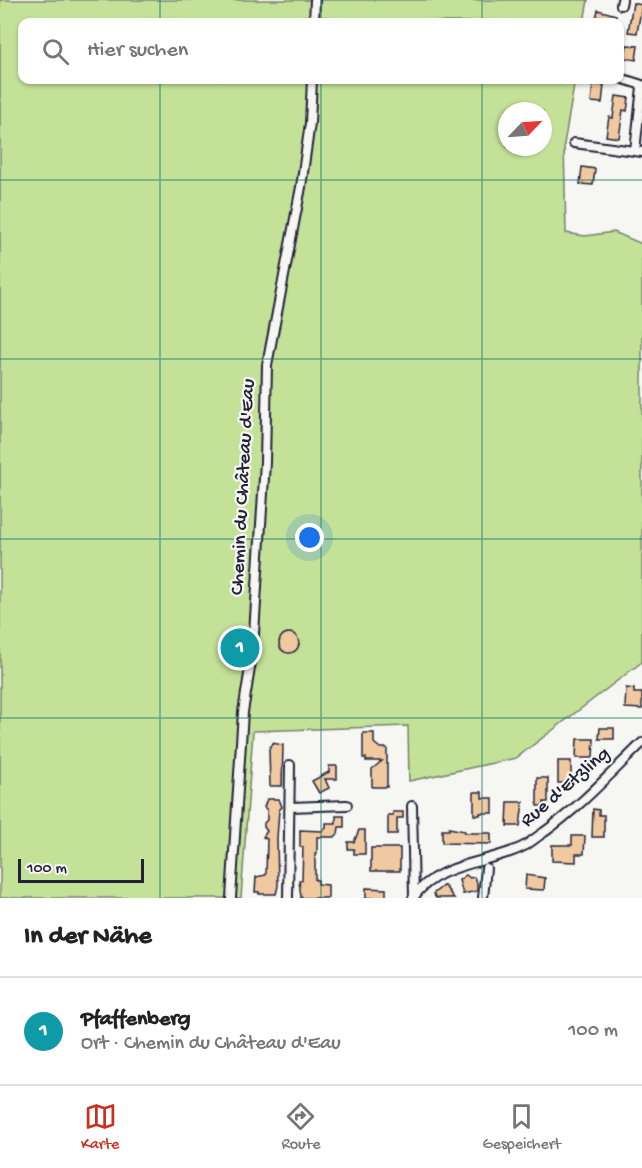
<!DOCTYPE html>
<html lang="de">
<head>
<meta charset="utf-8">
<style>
	body { margin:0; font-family:"Gochi Hand",sans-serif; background:#f2f2f2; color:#222 }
	.compass { position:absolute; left:498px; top:102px; width:54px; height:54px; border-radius:50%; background:#fff; box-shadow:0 2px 4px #0004; rotate:65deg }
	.scale { position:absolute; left:18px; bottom:15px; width:126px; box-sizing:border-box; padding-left:6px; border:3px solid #22223b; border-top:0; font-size:16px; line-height:21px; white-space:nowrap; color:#22223b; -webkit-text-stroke:4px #f6f6f2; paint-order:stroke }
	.you { position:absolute; left:310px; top:538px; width:21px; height:21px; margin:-15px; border:4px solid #fff; border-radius:50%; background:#1a73e8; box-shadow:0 0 0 9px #1a73e833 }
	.badge { display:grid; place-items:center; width:39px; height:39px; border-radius:50%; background:#c8321e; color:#fff; font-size:20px; font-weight:700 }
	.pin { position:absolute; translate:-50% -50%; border:3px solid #fff; box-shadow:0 2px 6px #0006 }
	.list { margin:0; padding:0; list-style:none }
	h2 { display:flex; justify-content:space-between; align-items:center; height:78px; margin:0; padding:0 24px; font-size:26px }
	h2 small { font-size:20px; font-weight:400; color:#767676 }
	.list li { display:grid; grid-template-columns:39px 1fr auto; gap:18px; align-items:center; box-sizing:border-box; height:108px; padding:0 24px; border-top:2px solid #e0e0e0 }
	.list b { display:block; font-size:22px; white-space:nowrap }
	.list p { margin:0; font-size:20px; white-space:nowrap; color:#767676 }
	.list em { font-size:20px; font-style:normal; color:#767676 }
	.icon { flex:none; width:33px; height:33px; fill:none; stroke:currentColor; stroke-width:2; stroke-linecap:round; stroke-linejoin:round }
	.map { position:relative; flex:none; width:642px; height:898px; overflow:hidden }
	.search { position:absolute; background:#fff; box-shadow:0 2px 4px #0004; left:18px; right:18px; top:18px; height:66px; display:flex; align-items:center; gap:15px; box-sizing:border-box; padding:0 21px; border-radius:12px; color:#767676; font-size:22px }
	.sheet { height:186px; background:#fff }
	nav { display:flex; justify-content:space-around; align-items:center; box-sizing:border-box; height:84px; border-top:2px solid #e0e0e0; background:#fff; font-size:16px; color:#767676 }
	nav a { display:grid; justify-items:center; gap:3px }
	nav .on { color:#c8321e }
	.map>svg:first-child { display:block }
	.green { fill:#c4e198; stroke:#73826a; stroke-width:1.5; fill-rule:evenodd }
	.building { fill:#f1c9a1; stroke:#22223b; stroke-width:1.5 }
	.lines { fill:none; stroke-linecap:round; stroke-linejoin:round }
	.street-casing { stroke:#22223b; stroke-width:12 }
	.street { stroke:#f6f6f2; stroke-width:8 }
	.grid { fill:none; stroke:#0f766e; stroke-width:1.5; stroke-opacity:0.55 }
	.labels { text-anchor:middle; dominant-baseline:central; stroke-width:4.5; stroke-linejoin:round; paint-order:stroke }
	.street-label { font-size:20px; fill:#22223b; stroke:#f6f6f2 }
</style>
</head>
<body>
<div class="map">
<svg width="642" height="898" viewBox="0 0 642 898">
	<rect width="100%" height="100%" fill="#f6f6f2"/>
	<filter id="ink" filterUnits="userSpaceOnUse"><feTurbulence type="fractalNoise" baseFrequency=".0167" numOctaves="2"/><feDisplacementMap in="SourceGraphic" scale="12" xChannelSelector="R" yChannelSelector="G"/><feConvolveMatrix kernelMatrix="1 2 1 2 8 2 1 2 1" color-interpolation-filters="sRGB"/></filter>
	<g filter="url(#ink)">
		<path class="green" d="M0 0H588L584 22H22V80H575L564 144 566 233 585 236 614 232 642 244V662L516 758 409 781 408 726 253 731 241 898H0ZM507 111H543V147H507Z"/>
		<path class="building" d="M633 3 642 5 637 33 628 32Z
			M598 10 616 15 614 22H595Z
			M627 45 638 46 636 60 624 58Z
			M593 84 604 85 602 103 591 102Z
			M616 96 629 98 627 111 623 110 619 138 606 136 609 117 613 118Z
			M582 167 595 169 593 185 580 184Z
			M279 643a10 10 0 1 1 20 0a10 10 0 1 1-20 0Z
			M626 688 634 689V693H642V709L625 708Z
			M600 728H614V739H599Z
			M363 733H374V743L380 748H387V787H372V769L382 761H366V758H363Z
			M577 739H594L593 758H576Z
			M272 743 283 745 282 786H270L269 749Z
			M558 761H571V783H558Z
			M329 766H337V779H325L329 788 319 793 312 781 329 772Z
			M537 778H548V802H544V806H537Z
			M474 792H482V798H493V813H480V815H474Z
			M267 799H279L282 807 279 810 277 838 278 886 276 894H259V892H255L256 877 266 875 267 839 263 837 267 831 264 827V823L267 820V810L264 807Z
			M508 802H523L520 826H507Z
			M593 809 599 810V815H604V837H592Z
			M393 812H403V818H397V834H388V815H393Z
			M336 816H344V827H339L338 834 334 837H317V853H315V880H318V884L328 885V898H301L299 880H302L303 847H300V830L322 831 326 827V823H336Z
			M449 828 465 831V833H491V844L442 843V830H449Z
			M359 830H365V854H354V849H348V842H354Z
			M572 836H585L584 854H576V862L552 861V845H572Z
			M371 848H400V871H371Z
			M466 875 470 878 474 877 477 883V891L463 894 459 880Z
			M526 875 545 878 544 890 525 889Z
			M444 885 453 897 454 898H436L433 894Z
			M366 888 386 889V898H366Z"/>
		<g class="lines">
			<defs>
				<path id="street" d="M621 5 622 0
					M314 22 315 0
					M620 78 642 85
					M574 143 642 152
					M635 151 642 87
					M412 806 414 897
					M290 807 347 805
					M231 898 243 712 253 649 265 462 267 365 301 187 310 123 312 80
					M288 898 290 765
					M413 898C436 863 485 864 520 848 528 845 535 838 543 833 580 807 610 774 642 743
					M483 898 486 868"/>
			</defs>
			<use href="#street" class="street-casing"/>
			<use href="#street" class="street"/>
		</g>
	</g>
	<path class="grid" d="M160 0V22M321 0V22M482 0V22M160 80V898M321 80V898M482 80V898M0 180H642M0 359H642M0 539H642M0 718H642"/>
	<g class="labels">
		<g class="street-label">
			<text transform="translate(244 487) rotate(-87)">Chemin du Château d'Eau</text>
			<text transform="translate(566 788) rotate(-41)">Rue d'Etzling</text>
		</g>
	</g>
</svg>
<svg class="compass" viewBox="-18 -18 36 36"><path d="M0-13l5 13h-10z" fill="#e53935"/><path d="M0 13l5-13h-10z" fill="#767676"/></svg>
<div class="scale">100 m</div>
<div class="you"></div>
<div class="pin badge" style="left:240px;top:648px;background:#0f9aa8">1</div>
<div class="search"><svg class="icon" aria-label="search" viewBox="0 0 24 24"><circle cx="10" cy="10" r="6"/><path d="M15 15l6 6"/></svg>Hier suchen</div>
</div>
<section class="sheet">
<h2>In der Nähe<small></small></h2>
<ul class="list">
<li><span class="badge" style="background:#0f9aa8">1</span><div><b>Pfaffenberg</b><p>Ort · Chemin du Château d'Eau</p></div><em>100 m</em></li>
</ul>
</section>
<nav>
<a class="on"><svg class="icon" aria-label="map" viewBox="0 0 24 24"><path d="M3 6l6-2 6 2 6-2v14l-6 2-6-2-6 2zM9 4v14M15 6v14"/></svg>Karte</a>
<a><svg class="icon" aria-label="directions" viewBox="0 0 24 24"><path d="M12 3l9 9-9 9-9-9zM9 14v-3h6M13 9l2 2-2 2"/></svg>Route</a>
<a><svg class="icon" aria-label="saved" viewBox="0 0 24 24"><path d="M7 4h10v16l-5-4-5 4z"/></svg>Gespeichert</a>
</nav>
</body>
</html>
